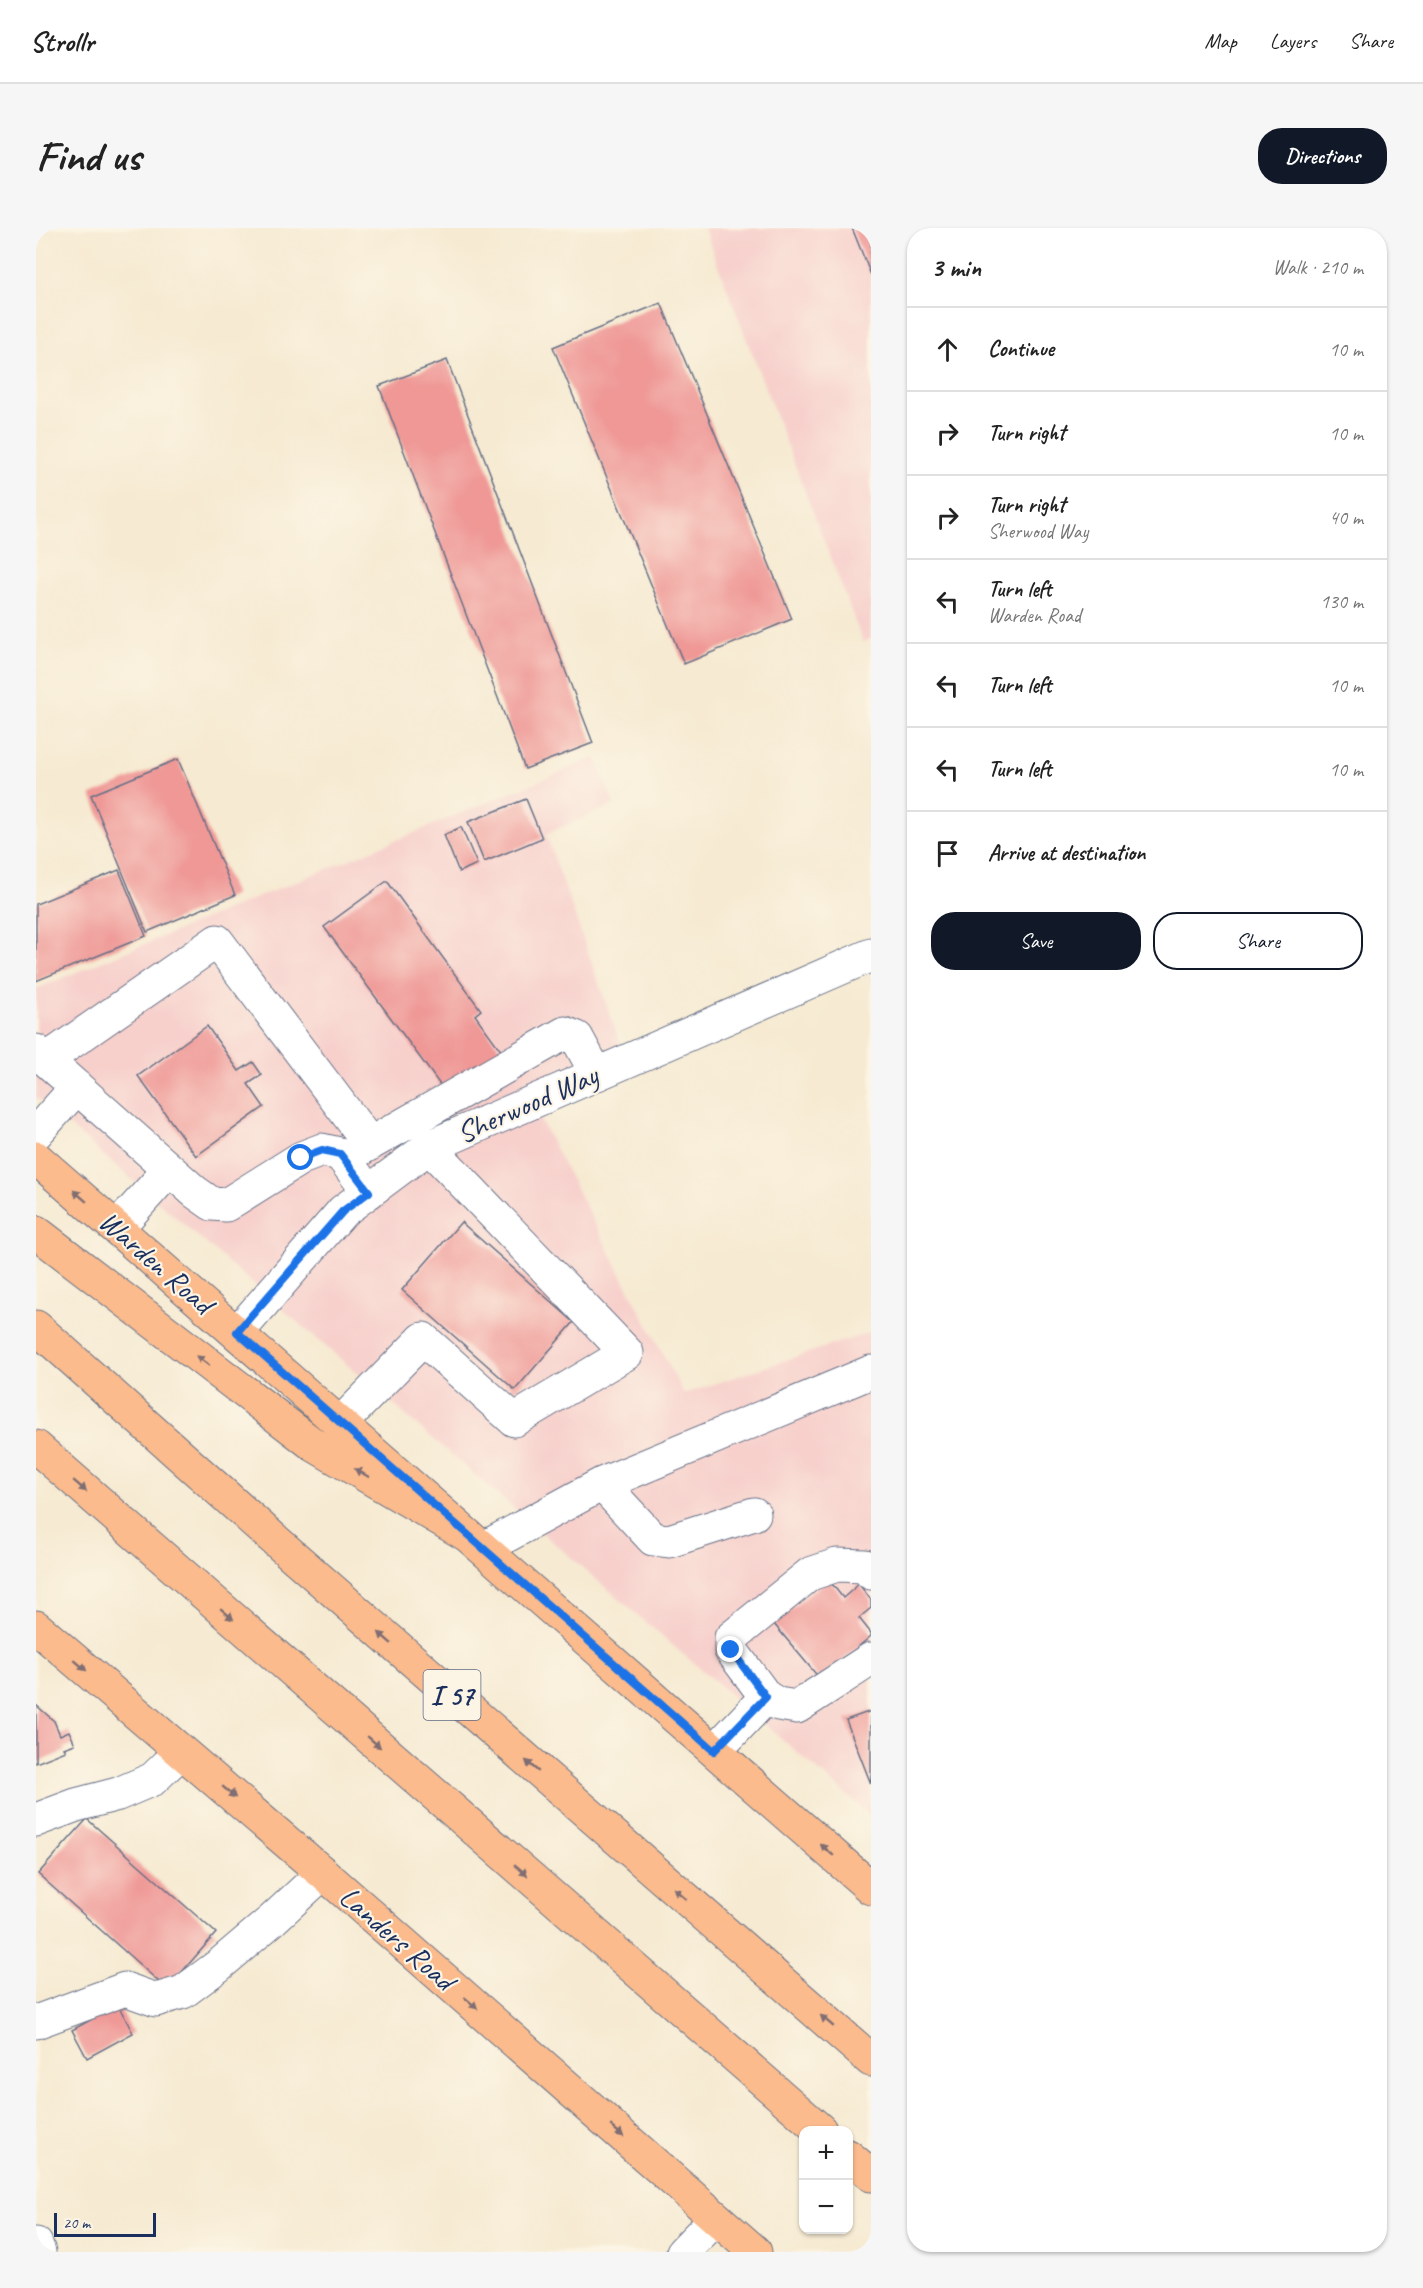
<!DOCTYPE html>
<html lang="en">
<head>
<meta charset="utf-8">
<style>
	body { margin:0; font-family:Caveat,sans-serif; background:#f6f6f6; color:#222 }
	.controls { position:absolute; right:18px; bottom:18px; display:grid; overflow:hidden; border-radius:12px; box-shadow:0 2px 4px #0004 }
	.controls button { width:54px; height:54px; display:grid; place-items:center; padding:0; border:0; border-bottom:2px solid #e0e0e0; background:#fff; color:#222; font:30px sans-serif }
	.scale { position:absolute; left:18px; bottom:15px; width:102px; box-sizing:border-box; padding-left:6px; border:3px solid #1b2f5e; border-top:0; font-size:16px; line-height:21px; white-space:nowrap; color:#1b2f5e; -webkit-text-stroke:4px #fcf5e5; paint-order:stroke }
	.stop { position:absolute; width:18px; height:18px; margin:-14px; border:4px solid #1a73e8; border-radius:50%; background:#fff }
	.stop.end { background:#1a73e8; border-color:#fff; box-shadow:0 2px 6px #0008 }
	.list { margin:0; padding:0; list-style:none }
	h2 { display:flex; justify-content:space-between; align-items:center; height:78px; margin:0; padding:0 24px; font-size:26px }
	h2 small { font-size:20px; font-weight:400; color:#767676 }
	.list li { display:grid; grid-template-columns:39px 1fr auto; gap:18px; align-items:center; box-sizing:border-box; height:84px; padding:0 24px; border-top:2px solid #e0e0e0 }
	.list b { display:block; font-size:22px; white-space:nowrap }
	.list p { margin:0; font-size:20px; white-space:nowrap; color:#767676 }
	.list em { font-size:20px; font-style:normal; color:#767676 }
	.actions { display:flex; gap:12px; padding:18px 24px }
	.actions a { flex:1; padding:14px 0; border:2px solid #111827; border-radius:24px; text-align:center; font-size:21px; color:#111827 }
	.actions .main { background:#111827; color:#fff }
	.icon { flex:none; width:33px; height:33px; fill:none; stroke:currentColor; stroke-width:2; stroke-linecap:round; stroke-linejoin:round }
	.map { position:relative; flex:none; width:835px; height:2024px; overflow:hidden; border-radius:24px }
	header { display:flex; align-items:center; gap:36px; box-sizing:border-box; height:84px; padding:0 30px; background:#fff; border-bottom:2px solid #e0e0e0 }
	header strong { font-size:28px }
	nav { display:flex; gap:33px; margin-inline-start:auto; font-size:21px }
	.intro { display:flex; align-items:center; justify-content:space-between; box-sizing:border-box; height:144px; padding:0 36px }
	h1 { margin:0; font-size:42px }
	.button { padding:15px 27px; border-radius:24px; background:#111827; color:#fff; font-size:21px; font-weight:700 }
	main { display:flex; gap:36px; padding:0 36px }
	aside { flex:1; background:#fff; border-radius:24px; box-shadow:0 2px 4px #0004 }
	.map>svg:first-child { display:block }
	.built { fill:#f7d0cc }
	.building { fill:#ef9896 }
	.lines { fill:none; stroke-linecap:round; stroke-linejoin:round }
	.minor-casing { stroke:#687087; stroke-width:35 }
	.major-casing { stroke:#687087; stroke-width:35 }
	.highway-casing { stroke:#687087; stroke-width:35 }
	.minor { stroke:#fff; stroke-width:33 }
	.major { stroke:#fbbb8c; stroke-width:33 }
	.highway { stroke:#fbbb8c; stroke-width:33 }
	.oneway { fill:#806e73 }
	.route { stroke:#1a73e8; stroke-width:8 }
	.labels { text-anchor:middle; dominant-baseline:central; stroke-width:4.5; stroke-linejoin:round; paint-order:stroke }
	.shield { fill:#fcf5e5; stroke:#5e6a86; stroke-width:1.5 }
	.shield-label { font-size:28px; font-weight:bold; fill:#1b2f5e }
	.street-label { font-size:30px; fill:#1b2f5e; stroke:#fcf5e5 }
</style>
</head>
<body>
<header>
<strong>Strollr</strong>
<nav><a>Map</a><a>Layers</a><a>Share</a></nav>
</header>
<div class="intro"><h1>Find us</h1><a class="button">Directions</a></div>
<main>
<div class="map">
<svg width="835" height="2024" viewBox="0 0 835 2024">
	<rect width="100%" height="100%" fill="#fcf5e5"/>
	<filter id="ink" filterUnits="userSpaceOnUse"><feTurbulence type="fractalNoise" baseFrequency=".0167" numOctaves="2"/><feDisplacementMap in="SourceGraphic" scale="12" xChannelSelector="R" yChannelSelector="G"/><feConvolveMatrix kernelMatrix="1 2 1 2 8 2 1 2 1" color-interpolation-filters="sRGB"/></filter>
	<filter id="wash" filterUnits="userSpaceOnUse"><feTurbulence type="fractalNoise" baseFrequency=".008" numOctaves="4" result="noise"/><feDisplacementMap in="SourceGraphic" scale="24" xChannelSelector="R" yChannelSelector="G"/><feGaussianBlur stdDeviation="1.35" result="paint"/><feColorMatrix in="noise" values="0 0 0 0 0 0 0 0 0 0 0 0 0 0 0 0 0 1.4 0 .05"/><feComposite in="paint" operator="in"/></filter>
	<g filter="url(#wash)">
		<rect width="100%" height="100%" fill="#f6ead2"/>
		<path class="built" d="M670 0H835V411L827 414 668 1Z
			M559 530 578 576 510 606 590 832 495 874 648 1166 835 1104V1588L0 869V761Z"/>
		<g id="blocks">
			<path class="building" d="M816 0H835V47Z
				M625 75 756 391 648 436 517 119Z
				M411 132 557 515 489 541 343 158Z
				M142 531 199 667 111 704 55 567Z
				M490 571 506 610 448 634 432 594Z
				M425 599 441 636 423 644 408 607Z
				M83 642 110 708 0 753V676Z
				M351 653 445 782 439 787 466 824 410 865 288 699Z
				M171 798 203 843 217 834 226 847 212 856 228 879 160 928 102 848Z
				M425 994 538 1094 479 1162 366 1062Z
				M792 1351 807 1370 823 1356 835 1372V1380L823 1390 835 1405V1408L784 1451 738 1396Z
				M0 1477 18 1493 24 1507 33 1503 39 1516 28 1520 30 1523 0 1535Z
				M835 1483V1556L810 1492Z
				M51 1591 180 1705 131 1761 2 1646Z
				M82 1777 97 1805 51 1830 36 1802Z"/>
		</g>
	</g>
	<g filter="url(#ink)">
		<use href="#blocks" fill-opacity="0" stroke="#687087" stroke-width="1.5"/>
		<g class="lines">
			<defs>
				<path id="minor" d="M0 823 159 964 176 976 190 977 265 930 286 922 304 926 333 964
					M10 832 181 713 334 916
					M0 905 41 859
					M316 926 529 805 541 810 560 845
					M81 1000 133 942
					M201 1105 307 983 393 919 835 727
					M305 1195 387 1111 478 1192 591 1125 393 919
					M566 1256 617 1311 633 1313 718 1286
					M448 1320 566 1256 835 1144
					M730 1469 695 1422V1410L774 1346 801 1337 829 1338 835 1345
					M679 1523 730 1469 742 1476 761 1479 835 1431
					M0 1592 40 1577 82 1566 117 1551 145 1524
					M0 1794 89 1761 120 1772 147 1764 182 1738 235 1693 287 1645
					M0 2016 3 2024
					M647 2024 680 1990"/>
				<path id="major" d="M0 930 835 1660
					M0 1399 287 1645 719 2024"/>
				<path id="highway" d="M0 1004 278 1217 431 1307
					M0 1099 248 1320 835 1832
					M0 1219 784 1902
					M812 1928 835 1947"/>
			</defs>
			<use href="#minor" class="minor-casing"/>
			<use href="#major" class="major-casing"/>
			<use href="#highway" class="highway-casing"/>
			<use href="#minor" class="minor"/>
			<use href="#major" class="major"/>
			<use href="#highway" class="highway"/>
		</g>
		<defs><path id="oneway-solid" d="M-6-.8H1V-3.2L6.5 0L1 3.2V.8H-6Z" transform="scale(1.5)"/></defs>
		<g class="oneway">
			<use href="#oneway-solid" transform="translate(44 968) rotate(-139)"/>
			<use href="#oneway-solid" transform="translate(167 1133) rotate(-143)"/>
			<use href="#oneway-solid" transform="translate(326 1245) rotate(-150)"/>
			<use href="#oneway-solid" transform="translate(44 1258) rotate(41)"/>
			<use href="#oneway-solid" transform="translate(191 1386) rotate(41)"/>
			<use href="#oneway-solid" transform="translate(349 1410) rotate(-139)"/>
			<use href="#oneway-solid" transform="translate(44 1437) rotate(41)"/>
			<use href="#oneway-solid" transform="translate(338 1514) rotate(41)"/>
			<use href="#oneway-solid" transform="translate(496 1538) rotate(-139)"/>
			<use href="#oneway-solid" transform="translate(193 1564) rotate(41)"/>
			<use href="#oneway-solid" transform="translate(791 1622) rotate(-139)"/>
			<use href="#oneway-solid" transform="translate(485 1642) rotate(41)"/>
			<use href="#oneway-solid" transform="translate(644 1666) rotate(-139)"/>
			<use href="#oneway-solid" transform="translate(435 1775) rotate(41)"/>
			<use href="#oneway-solid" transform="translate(791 1793) rotate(-139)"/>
			<use href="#oneway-solid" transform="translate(581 1903) rotate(41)"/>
		</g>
	</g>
	<g class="lines" filter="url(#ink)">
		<path class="route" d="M265 930 286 922 304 926 333 964 307 983 201 1104 678 1523 730 1469 695 1422"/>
	</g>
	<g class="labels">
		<rect class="shield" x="387.5" y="1442" width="57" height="50" rx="4.5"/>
		<g class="shield-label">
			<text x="416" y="1467">I 57</text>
		</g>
		<g class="street-label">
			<text transform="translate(491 876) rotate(-24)">Sherwood Way</text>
			<text transform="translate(120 1034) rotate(41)">Warden Road</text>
			<text transform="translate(361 1710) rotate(41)">Landers Road</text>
		</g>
	</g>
</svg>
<div class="controls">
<button>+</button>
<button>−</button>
</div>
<div class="scale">20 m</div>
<div class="stop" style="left:265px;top:930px"></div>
<div class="stop end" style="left:695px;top:1422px"></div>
</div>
<aside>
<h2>3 min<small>Walk · 210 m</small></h2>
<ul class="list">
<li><svg class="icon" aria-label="ahead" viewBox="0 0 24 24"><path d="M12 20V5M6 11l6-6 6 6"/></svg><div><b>Continue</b></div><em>10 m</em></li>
<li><svg class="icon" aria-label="right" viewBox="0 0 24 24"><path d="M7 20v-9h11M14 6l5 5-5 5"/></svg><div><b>Turn right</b></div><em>10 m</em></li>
<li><svg class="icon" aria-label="right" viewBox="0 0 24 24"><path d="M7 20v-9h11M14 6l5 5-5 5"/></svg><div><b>Turn right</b><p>Sherwood Way</p></div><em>40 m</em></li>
<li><svg class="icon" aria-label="left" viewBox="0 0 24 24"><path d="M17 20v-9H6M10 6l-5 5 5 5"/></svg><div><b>Turn left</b><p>Warden Road</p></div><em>130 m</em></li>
<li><svg class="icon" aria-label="left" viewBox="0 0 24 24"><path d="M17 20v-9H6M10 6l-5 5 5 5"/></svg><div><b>Turn left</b></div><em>10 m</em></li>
<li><svg class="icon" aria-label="left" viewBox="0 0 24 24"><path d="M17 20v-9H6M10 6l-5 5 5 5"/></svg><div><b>Turn left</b></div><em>10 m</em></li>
<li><svg class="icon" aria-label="arrive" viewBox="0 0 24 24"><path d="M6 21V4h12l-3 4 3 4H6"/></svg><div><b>Arrive at destination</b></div></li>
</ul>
<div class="actions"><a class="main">Save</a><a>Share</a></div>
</aside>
</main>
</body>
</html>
